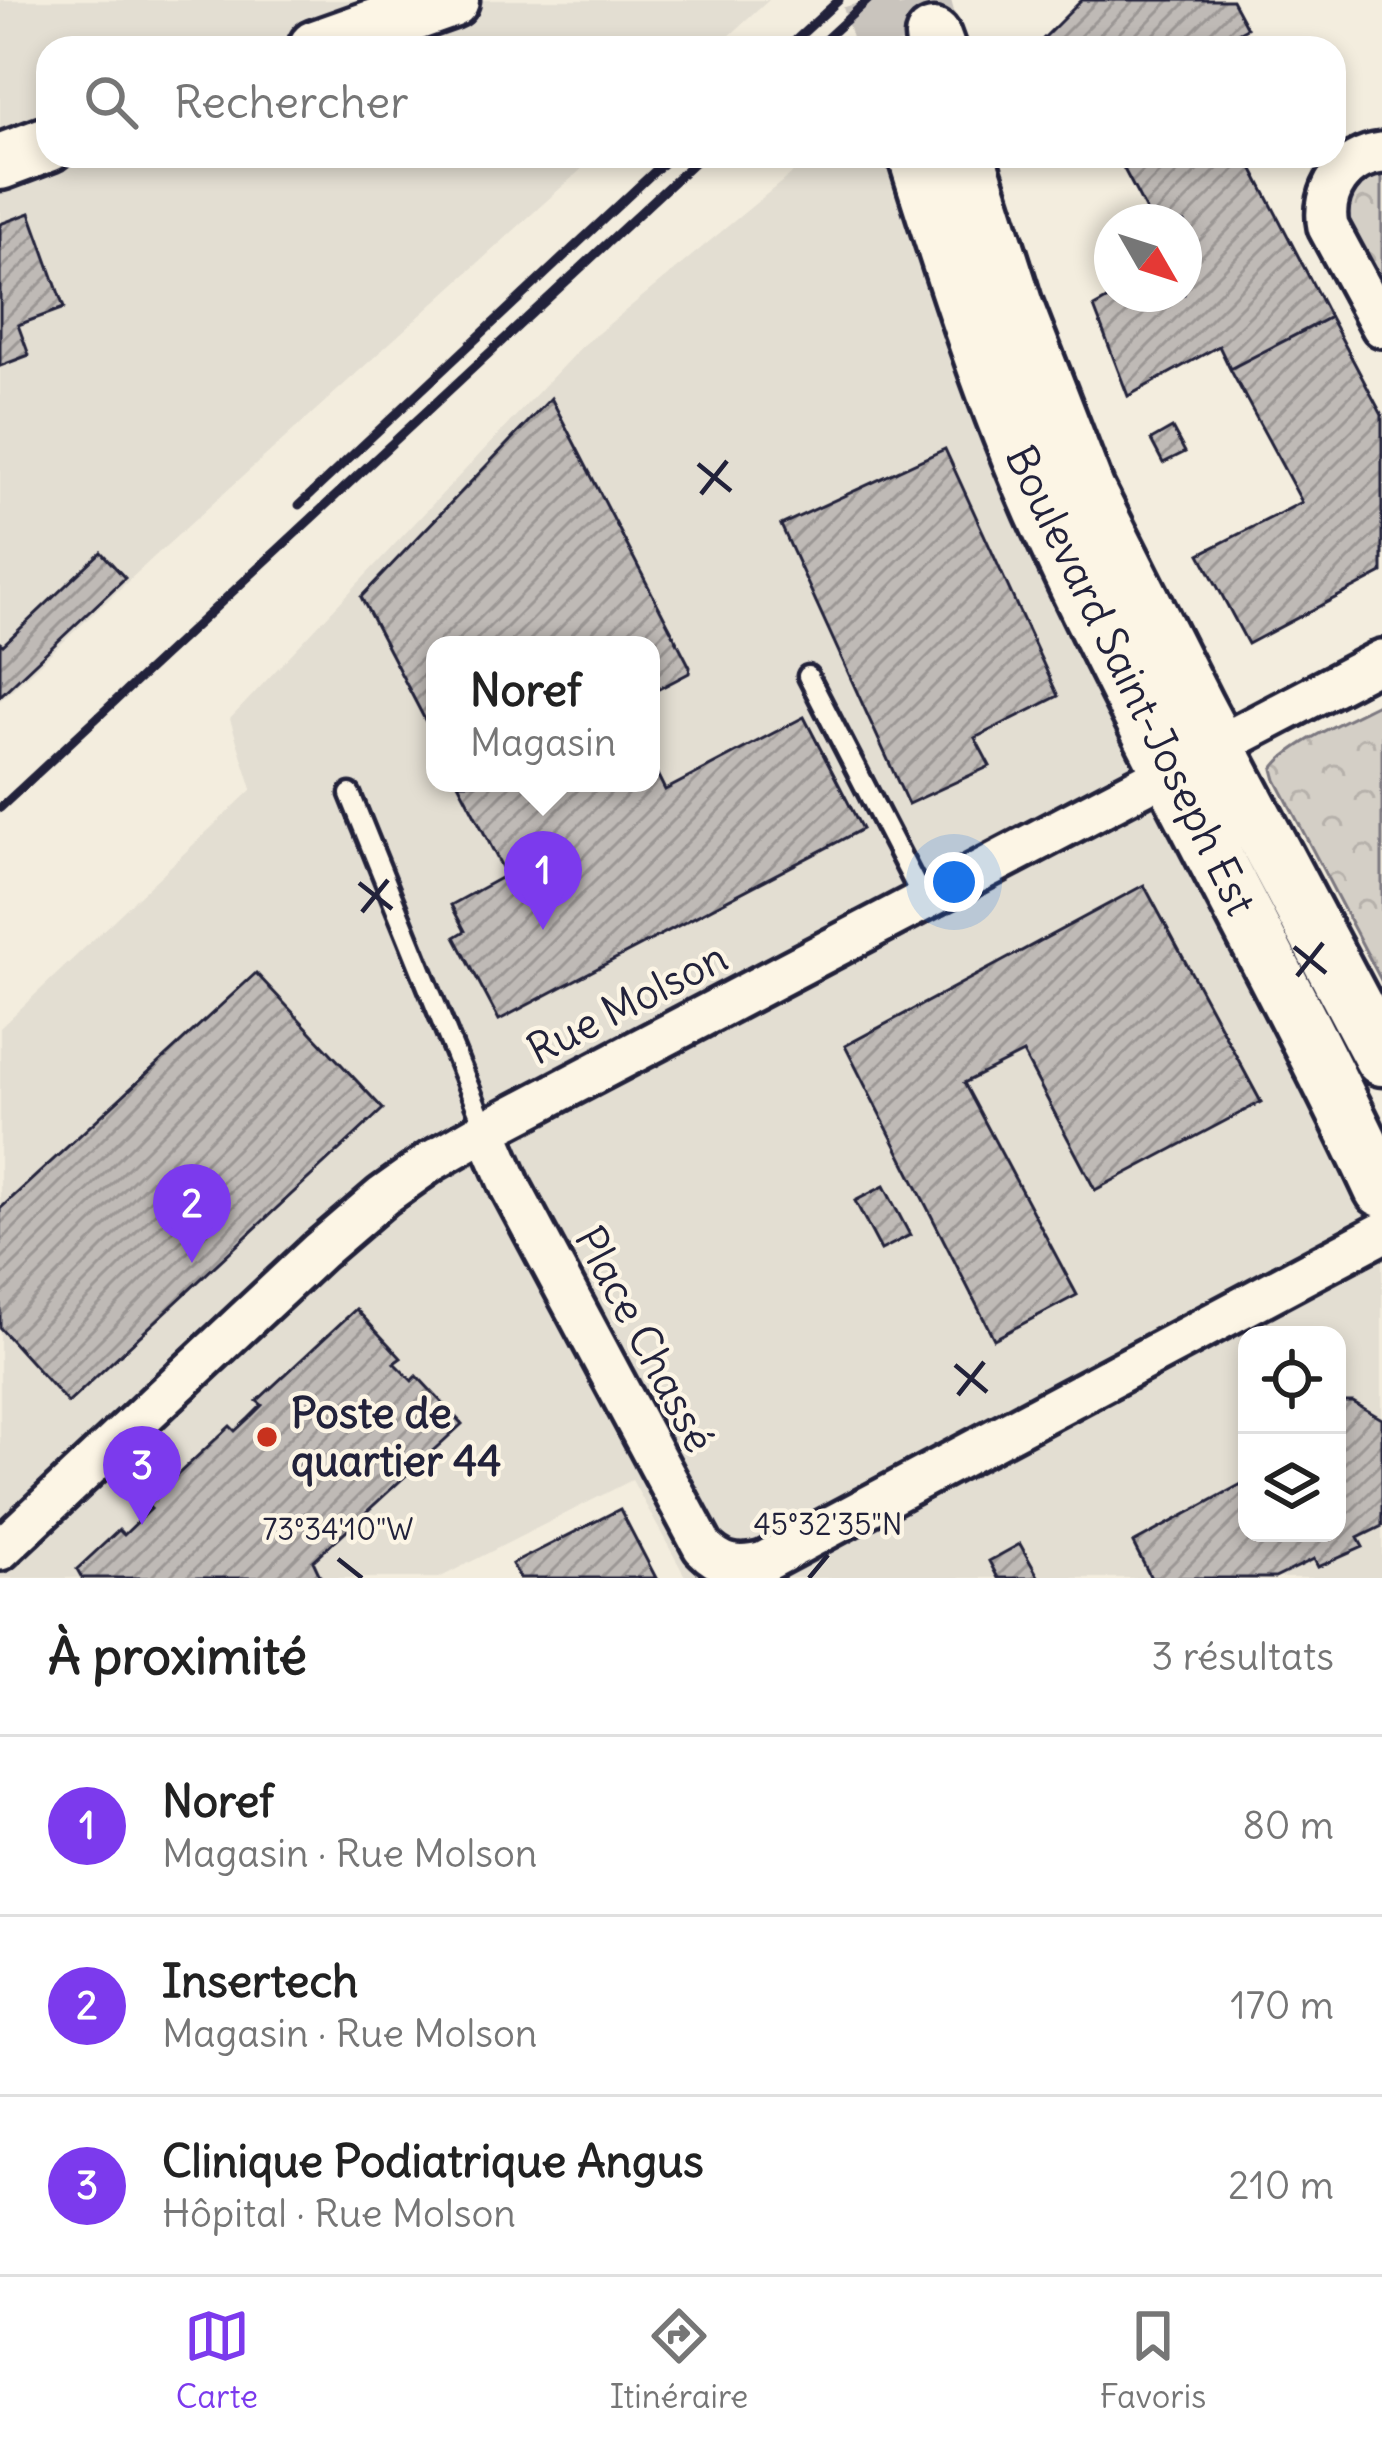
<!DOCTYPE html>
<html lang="fr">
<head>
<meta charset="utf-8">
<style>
	body { margin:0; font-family:Delius,sans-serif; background:#f2f2f2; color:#222 }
	.controls { position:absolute; right:36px; bottom:36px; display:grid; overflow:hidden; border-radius:24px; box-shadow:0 6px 18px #0003 }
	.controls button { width:108px; height:108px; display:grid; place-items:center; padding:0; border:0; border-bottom:3px solid #e0e0e0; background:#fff; color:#222; font:60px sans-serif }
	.compass { position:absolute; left:1094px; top:204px; width:108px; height:108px; border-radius:50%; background:#fff; box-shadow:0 6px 18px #0003; rotate:129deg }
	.you { position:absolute; left:954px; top:882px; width:42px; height:42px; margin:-30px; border:9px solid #fff; border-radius:50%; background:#1a73e8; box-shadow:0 0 0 18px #1a73e833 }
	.badge { display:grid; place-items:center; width:78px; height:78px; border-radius:50%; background:#7c3aed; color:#fff; font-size:39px; font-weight:700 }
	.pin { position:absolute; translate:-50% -99px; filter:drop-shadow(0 3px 6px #0008) }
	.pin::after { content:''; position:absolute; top:63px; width:42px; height:36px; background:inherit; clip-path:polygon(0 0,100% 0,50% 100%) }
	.popup { position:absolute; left:426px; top:636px; width:234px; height:156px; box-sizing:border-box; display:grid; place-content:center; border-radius:24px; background:#fff; filter:drop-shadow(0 3px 9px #0005); font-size:39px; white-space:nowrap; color:#767676 }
	.popup b { font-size:45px; color:#222 }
	.popup::after { content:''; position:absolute; left:50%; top:100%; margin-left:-24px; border:24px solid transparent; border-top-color:#fff }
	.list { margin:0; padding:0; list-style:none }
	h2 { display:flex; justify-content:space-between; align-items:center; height:156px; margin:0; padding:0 48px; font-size:51px }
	h2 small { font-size:39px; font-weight:400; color:#767676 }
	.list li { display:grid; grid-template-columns:78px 1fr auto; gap:36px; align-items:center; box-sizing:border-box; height:180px; padding:0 48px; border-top:3px solid #e0e0e0 }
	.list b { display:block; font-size:45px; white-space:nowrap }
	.list p { margin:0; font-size:39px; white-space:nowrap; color:#767676 }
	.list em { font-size:39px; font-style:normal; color:#767676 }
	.icon { flex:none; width:66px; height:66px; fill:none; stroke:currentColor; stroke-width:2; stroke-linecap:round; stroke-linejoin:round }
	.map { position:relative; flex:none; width:1382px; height:1578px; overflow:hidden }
	.search { position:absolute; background:#fff; box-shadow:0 6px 18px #0003; left:36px; right:36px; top:36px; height:132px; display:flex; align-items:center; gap:30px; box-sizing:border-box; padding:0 42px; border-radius:36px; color:#767676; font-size:45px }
	.sheet { height:696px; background:#fff }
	nav { display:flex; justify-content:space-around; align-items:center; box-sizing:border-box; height:168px; border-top:3px solid #e0e0e0; background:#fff; font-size:33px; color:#767676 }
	nav a { display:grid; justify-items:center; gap:6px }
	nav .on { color:#7c3aed }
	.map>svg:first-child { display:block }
	.built { fill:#e3ded2; fill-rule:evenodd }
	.park { fill:url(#park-crowns); stroke:#7b7880; stroke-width:3 }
	.building { fill:url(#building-hatch); stroke:#22223b; stroke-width:3 }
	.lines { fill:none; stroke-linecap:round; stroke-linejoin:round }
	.secondary-tunnel { stroke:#c9c4bd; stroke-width:54; stroke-dasharray:54 27; stroke-linecap:butt }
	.service-casing { stroke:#22223b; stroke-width:27 }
	.minor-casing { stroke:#22223b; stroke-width:48 }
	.secondary-casing { stroke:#22223b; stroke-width:63 }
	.service { stroke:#fcf5e5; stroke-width:18 }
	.minor { stroke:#fcf5e5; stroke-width:39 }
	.secondary { stroke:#fcf5e5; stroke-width:54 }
	.rail { stroke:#22223b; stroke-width:9 }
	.ticks { fill:none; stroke:#22223b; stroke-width:4.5 }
	.poi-dot { fill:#c8321e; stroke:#fcf5e5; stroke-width:4.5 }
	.labels { text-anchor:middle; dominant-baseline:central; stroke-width:9; stroke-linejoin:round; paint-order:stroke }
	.street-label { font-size:42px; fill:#22223b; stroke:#fcf5e5 }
	.poi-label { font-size:42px; font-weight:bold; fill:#22223b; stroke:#fcf5e5; text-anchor:start }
	.ticks-label { font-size:30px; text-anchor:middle; fill:#22223b; stroke:#fcf5e5; stroke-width:9; stroke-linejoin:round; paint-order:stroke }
</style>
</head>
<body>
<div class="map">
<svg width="1382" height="1578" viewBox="0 0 1382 1578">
	<defs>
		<pattern id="park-crowns" width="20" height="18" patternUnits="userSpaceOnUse" patternTransform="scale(3)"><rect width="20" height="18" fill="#d4cfc6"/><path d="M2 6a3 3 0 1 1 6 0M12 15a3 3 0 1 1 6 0" fill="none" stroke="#b6b1ab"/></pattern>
		<pattern id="building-hatch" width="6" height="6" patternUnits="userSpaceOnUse" patternTransform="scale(3)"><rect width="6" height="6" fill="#bfbab6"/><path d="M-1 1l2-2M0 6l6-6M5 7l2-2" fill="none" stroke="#9b9795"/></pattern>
	</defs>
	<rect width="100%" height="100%" fill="#f3edde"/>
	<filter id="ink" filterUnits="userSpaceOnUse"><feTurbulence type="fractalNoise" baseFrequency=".00833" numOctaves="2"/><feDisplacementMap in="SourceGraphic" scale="24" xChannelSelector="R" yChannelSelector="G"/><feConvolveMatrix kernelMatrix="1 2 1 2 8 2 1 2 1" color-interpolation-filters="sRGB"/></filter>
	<g filter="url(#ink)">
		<path class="built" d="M0 0H769L716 48H48V156H596L155 556 0 701Z
			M813 156H889L1041 535 1382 1179V1578H686L632 1480 439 1578H0V1028L252 789 230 719 580 348ZM435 645H651V783H435ZM1247 1335H1337V1533H1247Z"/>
		<path class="park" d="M1382 172V288L1346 218C1345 191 1357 179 1382 172Z
			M1382 702V982L1276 780 1273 769C1287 745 1355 716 1382 702Z"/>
		<path class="building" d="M1082 0H1232L1247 28 1209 48H1034Z
			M1117 156H1246L1330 317 1230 369 1219 346 1128 396 1094 307 1117 294H1184V222H1152Z
			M30 213 64 308 18 325 29 355 0 366V224Z
			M1330 317 1382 415V573L1248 644 1200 554 1302 502 1230 369Z
			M551 398 690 667 689 673 651 693V645H435V739L361 597Z
			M1172 428 1185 452 1163 463 1151 440Z
			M945 449 1058 696 975 738 990 766 908 804 781 525Z
			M101 552 125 578 0 696V643L3 645Z
			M804 717 862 829 499 1020 455 937 465 931 451 905 506 875 458 783H651V762L665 790Z
			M1144 885 1261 1102 1095 1190 1023 1053 964 1083 1077 1295 994 1339 845 1046Z
			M256 973 383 1109 68 1403 0 1328V1209Z
			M884 1186 910 1235 881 1250 855 1201Z
			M356 1309 401 1358 394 1363 412 1381 417 1376 462 1424 313 1561 321 1578H82L77 1569 119 1530 124 1535 151 1509 146 1504 230 1426 235 1431 249 1418 262 1405 257 1401Z
			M1337 1402H1353L1382 1419V1526L1358 1538 1363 1547 1318 1567 1314 1559 1275 1578H1151L1133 1543 1247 1481V1533H1337Z
			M620 1509 656 1578H520L512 1564Z
			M1020 1544 1039 1578H998L989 1561Z"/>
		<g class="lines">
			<path class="secondary-tunnel" d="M869 0 883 48
				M923 0 933 37"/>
			<defs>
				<path id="service" d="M808 676 924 901
					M350 794 486 1130"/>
				<path id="minor" d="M1382 153C1344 157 1321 191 1328 227L1382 327
					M486 1130 511 1188 703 1547C721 1566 738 1569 764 1562L1382 1233
					M0 1550 319 1251 383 1196 432 1161 486 1130 1382 660"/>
				<path id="secondary" d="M933 37 937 48
					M316 48 451 0
					M916 156C956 283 996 410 1052 532 1154 754 1278 967 1382 1189
					M967 156 1015 306 1087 491 1196 707 1382 1058
					M0 162 48 144"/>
			</defs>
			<use href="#service" class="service-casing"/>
			<use href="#minor" class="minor-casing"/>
			<use href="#secondary" class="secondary-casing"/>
			<use href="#service" class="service"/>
			<use href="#minor" class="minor"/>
			<use href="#secondary" class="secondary"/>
			<path class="rail" d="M787 48 839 0
				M816 48 868 0
				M299 505 671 156
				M0 808 701 156"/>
		</g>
	</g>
	<path class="ticks" d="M698 464 731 491M701 494 727 461M359 883 392 909M362 912 388 880M1294 947 1326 973M1297 976 1323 943M955 1365 987 1392M958 1395 984 1362M338 1559 362 1578M809 1578 828 1555"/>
	<circle class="poi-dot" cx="267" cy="1437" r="12"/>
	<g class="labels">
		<g class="street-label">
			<text transform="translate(1131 680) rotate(64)">Boulevard Saint-Joseph Est</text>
			<text transform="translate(627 1003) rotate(-27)">Rue Molson</text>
			<text transform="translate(645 1339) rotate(62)">Place Chassé</text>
		</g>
		<g class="poi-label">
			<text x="291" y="1413">Poste de<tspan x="291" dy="48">quartier 44</tspan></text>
		</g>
	</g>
	<g class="ticks-label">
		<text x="828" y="1535">45°32'35"N</text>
		<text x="338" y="1540">73°34'10"W</text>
	</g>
</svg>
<div class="controls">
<button><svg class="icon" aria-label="locate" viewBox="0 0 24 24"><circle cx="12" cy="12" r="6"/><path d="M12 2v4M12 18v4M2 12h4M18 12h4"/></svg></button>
<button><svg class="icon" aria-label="layers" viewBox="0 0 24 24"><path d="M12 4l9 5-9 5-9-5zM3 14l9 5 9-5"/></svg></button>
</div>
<svg class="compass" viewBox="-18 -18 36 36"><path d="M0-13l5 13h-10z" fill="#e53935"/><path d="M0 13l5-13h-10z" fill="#767676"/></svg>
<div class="you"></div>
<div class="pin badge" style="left:543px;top:930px">1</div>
<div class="popup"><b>Noref</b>Magasin</div>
<div class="pin badge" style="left:192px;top:1263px">2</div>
<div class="pin badge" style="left:142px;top:1525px">3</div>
<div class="search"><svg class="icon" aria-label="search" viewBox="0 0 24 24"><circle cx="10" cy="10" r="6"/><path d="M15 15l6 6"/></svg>Rechercher</div>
</div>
<section class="sheet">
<h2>À proximité<small>3 résultats</small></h2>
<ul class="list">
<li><span class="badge">1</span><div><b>Noref</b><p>Magasin · Rue Molson</p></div><em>80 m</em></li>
<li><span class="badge">2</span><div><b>Insertech</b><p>Magasin · Rue Molson</p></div><em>170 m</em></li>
<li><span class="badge">3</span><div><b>Clinique Podiatrique Angus</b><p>Hôpital · Rue Molson</p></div><em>210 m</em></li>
</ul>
</section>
<nav>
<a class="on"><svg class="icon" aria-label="map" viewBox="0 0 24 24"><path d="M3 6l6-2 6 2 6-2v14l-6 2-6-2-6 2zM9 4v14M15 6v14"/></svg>Carte</a>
<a><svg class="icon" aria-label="directions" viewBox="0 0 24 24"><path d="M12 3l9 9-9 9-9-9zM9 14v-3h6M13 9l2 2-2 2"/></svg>Itinéraire</a>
<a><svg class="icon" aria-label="saved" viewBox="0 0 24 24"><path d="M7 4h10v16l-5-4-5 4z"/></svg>Favoris</a>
</nav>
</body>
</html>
